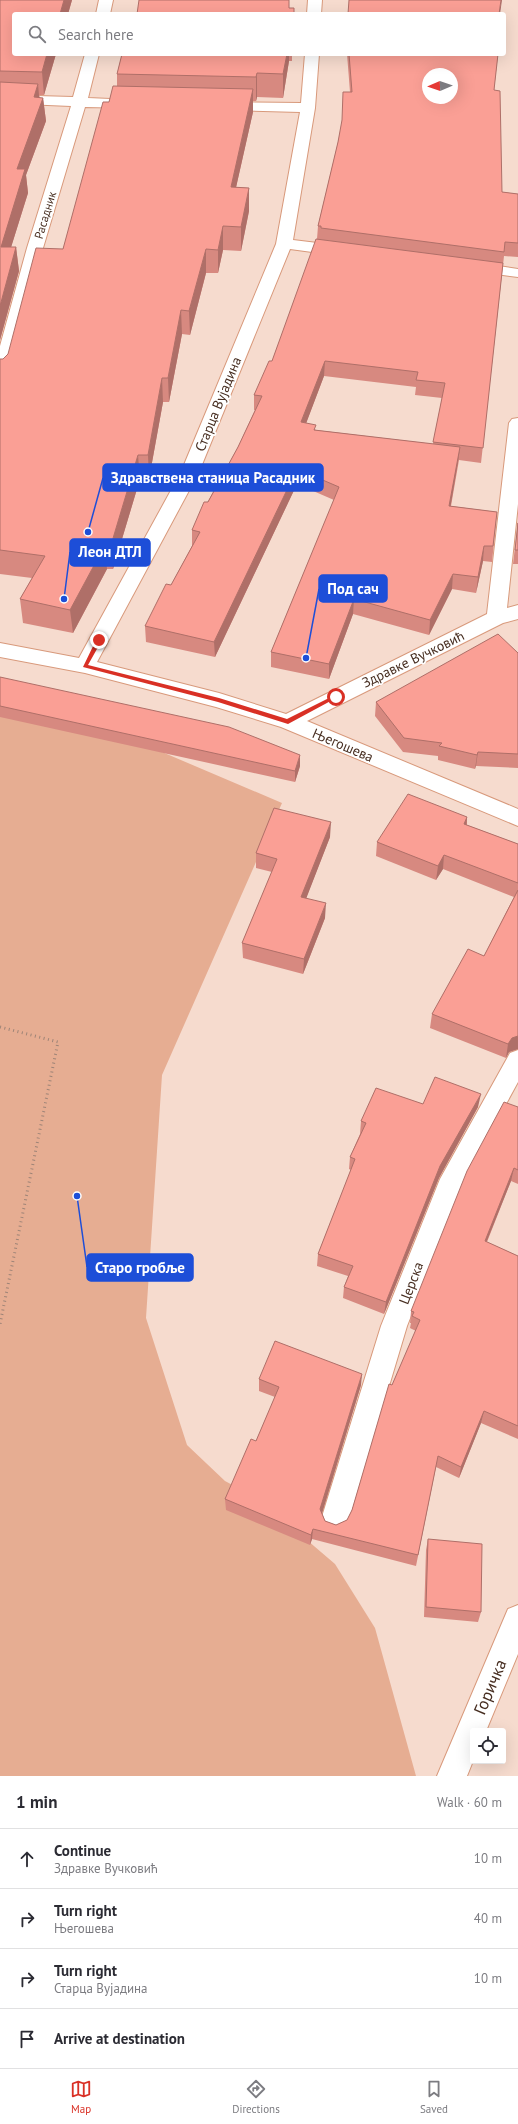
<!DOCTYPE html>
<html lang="en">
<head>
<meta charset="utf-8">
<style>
	body { margin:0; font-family:"PT Sans",sans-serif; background:#f2f2f3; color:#2b2b33 }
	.controls { position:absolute; right:12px; bottom:12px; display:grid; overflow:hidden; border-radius:4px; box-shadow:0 4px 16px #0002 }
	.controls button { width:36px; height:36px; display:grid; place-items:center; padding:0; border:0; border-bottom:1px solid #e1e1e2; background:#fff; color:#2b2b33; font:20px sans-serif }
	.compass { position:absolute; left:422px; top:68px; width:36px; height:36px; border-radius:50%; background:#fff; box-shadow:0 4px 16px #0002; rotate:268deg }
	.stop { position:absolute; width:12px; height:12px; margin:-9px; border:3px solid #d93025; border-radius:50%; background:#fff }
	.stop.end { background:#d93025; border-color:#fff; box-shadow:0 1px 4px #0008 }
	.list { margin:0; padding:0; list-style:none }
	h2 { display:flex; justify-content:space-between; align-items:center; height:52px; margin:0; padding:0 16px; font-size:17px }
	h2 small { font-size:13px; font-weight:400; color:#7c7c81 }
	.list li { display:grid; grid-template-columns:26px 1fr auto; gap:12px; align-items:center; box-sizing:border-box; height:60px; padding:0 16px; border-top:1px solid #e1e1e2 }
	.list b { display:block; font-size:15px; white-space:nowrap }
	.list p { margin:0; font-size:13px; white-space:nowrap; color:#7c7c81 }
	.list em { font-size:13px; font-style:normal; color:#7c7c81 }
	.icon { flex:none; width:22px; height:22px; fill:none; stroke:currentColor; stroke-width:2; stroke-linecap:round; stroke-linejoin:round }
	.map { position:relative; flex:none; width:518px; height:1776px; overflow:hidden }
	.search { position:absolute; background:#fff; box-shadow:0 4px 16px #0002; left:12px; right:12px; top:12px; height:44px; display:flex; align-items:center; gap:10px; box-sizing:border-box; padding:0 14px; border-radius:4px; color:#7c7c81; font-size:15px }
	.sheet { height:292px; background:#fff }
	nav { display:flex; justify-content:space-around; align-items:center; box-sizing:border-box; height:56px; border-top:1px solid #e1e1e2; background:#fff; font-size:11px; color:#7c7c81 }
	nav a { display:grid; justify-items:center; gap:2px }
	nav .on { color:#d93025 }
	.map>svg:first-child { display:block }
	.green { fill:#e6ad92 }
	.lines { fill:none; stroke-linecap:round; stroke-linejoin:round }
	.minor-casing { stroke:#d8997b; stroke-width:2 }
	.path { stroke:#9e8477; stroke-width:3; stroke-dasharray:1 3.5; stroke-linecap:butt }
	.minor { fill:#fff; fill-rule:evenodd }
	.wall { fill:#d78980; fill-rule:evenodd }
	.shaded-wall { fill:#af6f68 }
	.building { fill:#fa9f95; stroke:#af6f68; fill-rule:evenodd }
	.route { fill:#d93025 }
	.labels { text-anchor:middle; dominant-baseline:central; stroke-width:3.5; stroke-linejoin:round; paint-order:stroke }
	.far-street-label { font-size:12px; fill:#472e21; stroke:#fff }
	.street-label { font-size:14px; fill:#472e21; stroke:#fff }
	.near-street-label { font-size:17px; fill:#472e21; stroke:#fff }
	.leader { fill:none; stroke:#1d4ed8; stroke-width:1.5 }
	.callout-dot { fill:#1d4ed8; stroke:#fff; stroke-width:1.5 }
	.callout { fill:#1d4ed8; stroke:#1d4ed8; stroke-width:1.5 }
	.callout-label { font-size:15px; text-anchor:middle; font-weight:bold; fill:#fff }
</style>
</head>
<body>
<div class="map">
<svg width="518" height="1776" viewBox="0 0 518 1776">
	<rect width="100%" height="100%" fill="#f6dbce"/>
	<path class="green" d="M0 711 162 752 282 803 162 1075 146 1318 187 1445 225 1481 259 1499 335 1564 375 1628 416 1776H0Z"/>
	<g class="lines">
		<defs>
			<path id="minor" d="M99 0H113L110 14H96Z
				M308 0H322L321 14H307Z
				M85 54H99L88 98 133 100 138 101 140 104 138 107 133 108 85 107 43 248 9 377 6 381 0 382V346L27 248 71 106 0 103V95L73 97Z
				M305 54H319L315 108 293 240 342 246 348 248 350 251 348 254 342 256 290 249 199 472 97 662 219 693 286 714 487 614 509 423 512 419 518 418V504L507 608 518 605V619L503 623 307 721 518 809V826L281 727 216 707 85 673 0 657V643L79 658 181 472 276 244 300 112 223 110 218 109 216 106 218 103 223 102 301 103Z
				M473 262 518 269V277L467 270 465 267 467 264Z
				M518 1050V1082L463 1183 407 1326 349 1520 345 1530 335 1534 325 1530 321 1520 381 1326 440 1179 510 1053Z
				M518 1605V1654L486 1731H473V1761L467 1776H437L508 1609Z"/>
		</defs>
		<use href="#minor" class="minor-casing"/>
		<path class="path" d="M0 1027 58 1042 0 1324"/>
		<use href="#minor" class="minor"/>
	</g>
	<path class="wall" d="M0 0H72L68 14 14 54H56L44 95H39L40 98H43L46 121 26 175 28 193 11 247H16L19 271 0 340Z
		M122 54H292V61H289L283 98 257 97 256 101H253V112L236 187 249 188V211L241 251 223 250 218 273H206L190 335 182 334 169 402H163L149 479H140L113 569H107L73 633 23 623 20 599 32 578 0 574V359H3L8 354 63 249 109 102 117 86V74Z
		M347 54H498L494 90 502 192 518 194V257L504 256 481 463 459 460 451 506 497 512 492 562 483 561 476 593 452 589 429 635 353 614 329 679 271 667V652L334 500 297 484 215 657 146 642 145 626 171 585 192 546V530L238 447 255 410H254V395L272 361 317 239 318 226 350 92ZM324 376 416 387 415 395 442 398 433 444 316 430 306 423Z
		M518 521V564H513Z
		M518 653V768L476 766 475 769 438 760V756L403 752 375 716 376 702Z
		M0 677 300 766 295 782 0 717Z
		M467 817V825L518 844V1049L509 1052 506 1058 430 1028 432 1014 484 956 514 897 443 869 436 880 376 856 377 842Z
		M330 837 306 898 325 918 303 974 243 958 242 943 272 872 256 868V853Z
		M423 1104 478 1107 439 1178 384 1314 343 1298 344 1287 348 1276 317 1266 318 1254 351 1170 349 1169 350 1157 360 1134 361 1121Z
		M518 1107V1184L511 1181 487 1242 518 1256V1439L481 1423 459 1478 436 1467 416 1566 312 1539 310 1545 226 1510 225 1499 256 1441 275 1397 259 1391V1379L361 1385 322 1513 325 1521 336 1525 347 1520 352 1510 392 1385 416 1331 410 1328 411 1323H410L411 1311Z
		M428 1539 481 1612 478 1622 424 1617 426 1550Z"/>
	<path class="shaded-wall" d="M64 0H72L68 14H60Z
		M501 0H502L500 14H499Z
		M47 54H56L44 95 42 72Z
		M287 54H289V61L283 98V74Z
		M257 73V97L256 101V77Z
		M38 84 40 106 43 98 46 121 26 175 28 193 4 270 1 247 17 169 34 97Z
		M253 89V112L231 210V187Z
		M249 188V211L241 251V227Z
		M223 226V250L218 273V250Z
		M16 247 19 271 0 340V306Z
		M206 249V273L190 335 189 311Z
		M181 310 182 334 169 402 168 378Z
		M325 361 324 376 301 437V422Z
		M162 378 163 402 149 479 148 455Z
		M460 447 458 462 448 521 449 506Z
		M138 455 140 479 113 569 111 545Z
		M297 469V484L215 657 214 642Z
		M105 545 107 569 73 633 70 610Z
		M484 546 483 561 476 593 478 577Z
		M453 574 452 589 429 635 430 620Z
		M354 599 353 614 329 679V664Z
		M478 752 476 766 475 769 477 755Z
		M300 755V766L295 782V771Z
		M467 817 466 832 464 824Z
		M331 822 330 837 301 912V897Z
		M444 855 443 869 436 880 438 866Z
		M326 903 325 918 303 974 304 959Z
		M518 1036V1049L509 1052 506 1058 508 1044 512 1038Z
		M481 1094 478 1107 439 1178 384 1314 386 1302 440 1166Z
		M514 1168 511 1181 482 1253 485 1241Z
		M362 1374 361 1385 320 1520V1509Z
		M484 1411 481 1423 459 1478 461 1467Z
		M313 1529 312 1539 310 1545 311 1535Z"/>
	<path class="building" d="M0 0H64L60 14H14V54H47L42 72 0 71Z
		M139 0H289V8H294V14H137Z
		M349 0H501L499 14H348Z
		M122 54H287L283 74 257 73 256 77 117 74Z
		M349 54H498L494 90 500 91 502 192 518 194V243L505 242 504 252 321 228V226H318L338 142 342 120 343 92H352ZM428 74H452V98H428Z
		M0 82 38 84 34 97 43 98 17 169H25L1 247H16L0 306Z
		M113 86 253 89 231 187 249 188 241 227 223 226 218 250 206 249 189 311 181 310 168 378H162L148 455H138L111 545H105L70 610 20 599 45 556 0 550V359H3L8 354 36 248 63 249 103 102H109Z
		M316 239 503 263 483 448 433 442 445 383 416 380 418 372 325 361 301 422 316 425 314 430 460 447 449 506 497 512 493 546H484L478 577 453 574 430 620 354 599 329 664 271 652 339 487 297 469 214 642 145 626 166 584 171 585 200 532 192 530 204 502H208L238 447 262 396 254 395 269 361H272Z
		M518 523V550H515Z
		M498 634 518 653V754L478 752 477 755 439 746 442 743 404 738 376 702Z
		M0 677 229 727 300 755 295 771 0 706Z
		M408 794 467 817 464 824 518 844V883L444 855 438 866 377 842Z
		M274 808 331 822 301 897 326 903 304 959 242 943 277 859 256 853Z
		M518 890V1036L512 1038 508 1044 432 1014 468 949 484 956Z
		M435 1077 481 1094 440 1166 386 1302 344 1287 353 1266 318 1254 355 1159 350 1157 366 1123 361 1121 376 1088 423 1104Z
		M504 1102 518 1107V1170L514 1168 485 1241 518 1256V1426L484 1411 461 1467 438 1456 418 1555 313 1529 311 1535 225 1499 251 1439 256 1441 279 1387 259 1379 275 1341 362 1374 320 1509 325 1521 336 1525 347 1520 352 1510 389 1384 392 1385 420 1320 412 1316 414 1312 411 1311 467 1171Z
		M428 1539 482 1544 481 1612 426 1607Z"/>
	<path class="route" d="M99 638 102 640 88 665 219 698 287 719 333 696 338 697 288 724 218 702 83 667 96 640Z"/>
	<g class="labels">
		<g class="far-street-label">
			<text transform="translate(45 215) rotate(-73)">Расадник</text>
		</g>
		<g class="street-label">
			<text transform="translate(218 404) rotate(-68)">Старца Вујадина</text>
			<text transform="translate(413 659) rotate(-26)">Здравке Вучковић</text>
			<text transform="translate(343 745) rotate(23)">Његошева</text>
			<text transform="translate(411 1283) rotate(-69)">Церска</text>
		</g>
		<g class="near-street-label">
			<text transform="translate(490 1687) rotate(-67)">Горичка</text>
		</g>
	</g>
	<path class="leader" d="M88 532L103 478M64 599L70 552M306 658L319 589M77 1196L87 1267"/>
	<g class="callout-dot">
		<circle cx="88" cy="532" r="4"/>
		<circle cx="64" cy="599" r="4"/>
		<circle cx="306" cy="658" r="4"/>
		<circle cx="77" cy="1196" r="4"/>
	</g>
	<g class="callout">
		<rect x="103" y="464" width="220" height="27" rx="4"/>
		<rect x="70" y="539" width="80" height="27" rx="4"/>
		<rect x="319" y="575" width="68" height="27" rx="4"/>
		<rect x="87" y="1254" width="106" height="27" rx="4"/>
	</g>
	<g class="callout-label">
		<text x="213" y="483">Здравствена станица Расадник</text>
		<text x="110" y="557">Леон ДТЛ</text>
		<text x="353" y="594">Под сач</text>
		<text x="140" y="1273">Старо гробље</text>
	</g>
</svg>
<div class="controls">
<button><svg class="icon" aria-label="locate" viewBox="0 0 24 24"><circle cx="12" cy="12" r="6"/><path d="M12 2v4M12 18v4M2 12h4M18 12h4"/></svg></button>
</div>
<svg class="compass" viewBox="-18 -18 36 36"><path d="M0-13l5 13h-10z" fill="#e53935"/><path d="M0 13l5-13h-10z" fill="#7c7c81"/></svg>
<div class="stop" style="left:336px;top:697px"></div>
<div class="stop end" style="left:99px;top:640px"></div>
<div class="search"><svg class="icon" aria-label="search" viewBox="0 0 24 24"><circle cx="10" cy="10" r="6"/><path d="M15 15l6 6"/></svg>Search here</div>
</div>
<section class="sheet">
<h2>1 min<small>Walk · 60 m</small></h2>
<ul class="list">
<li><svg class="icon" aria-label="ahead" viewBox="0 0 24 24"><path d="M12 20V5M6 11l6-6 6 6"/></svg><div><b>Continue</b><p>Здравке Вучковић</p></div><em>10 m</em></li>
<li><svg class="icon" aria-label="right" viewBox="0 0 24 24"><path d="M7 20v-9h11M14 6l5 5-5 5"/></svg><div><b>Turn right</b><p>Његошева</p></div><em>40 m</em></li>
<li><svg class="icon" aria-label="right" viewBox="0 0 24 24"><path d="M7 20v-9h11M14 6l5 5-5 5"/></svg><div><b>Turn right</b><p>Старца Вујадина</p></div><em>10 m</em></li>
<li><svg class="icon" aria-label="arrive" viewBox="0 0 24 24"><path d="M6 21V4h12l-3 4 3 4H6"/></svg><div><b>Arrive at destination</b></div></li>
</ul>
</section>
<nav>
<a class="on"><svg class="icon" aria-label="map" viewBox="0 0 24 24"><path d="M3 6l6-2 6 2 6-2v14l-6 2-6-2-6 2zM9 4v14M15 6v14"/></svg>Map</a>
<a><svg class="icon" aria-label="directions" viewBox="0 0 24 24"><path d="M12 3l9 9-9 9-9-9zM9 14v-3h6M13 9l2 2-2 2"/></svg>Directions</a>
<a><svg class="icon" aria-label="saved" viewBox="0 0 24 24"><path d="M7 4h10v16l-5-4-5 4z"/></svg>Saved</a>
</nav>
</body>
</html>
